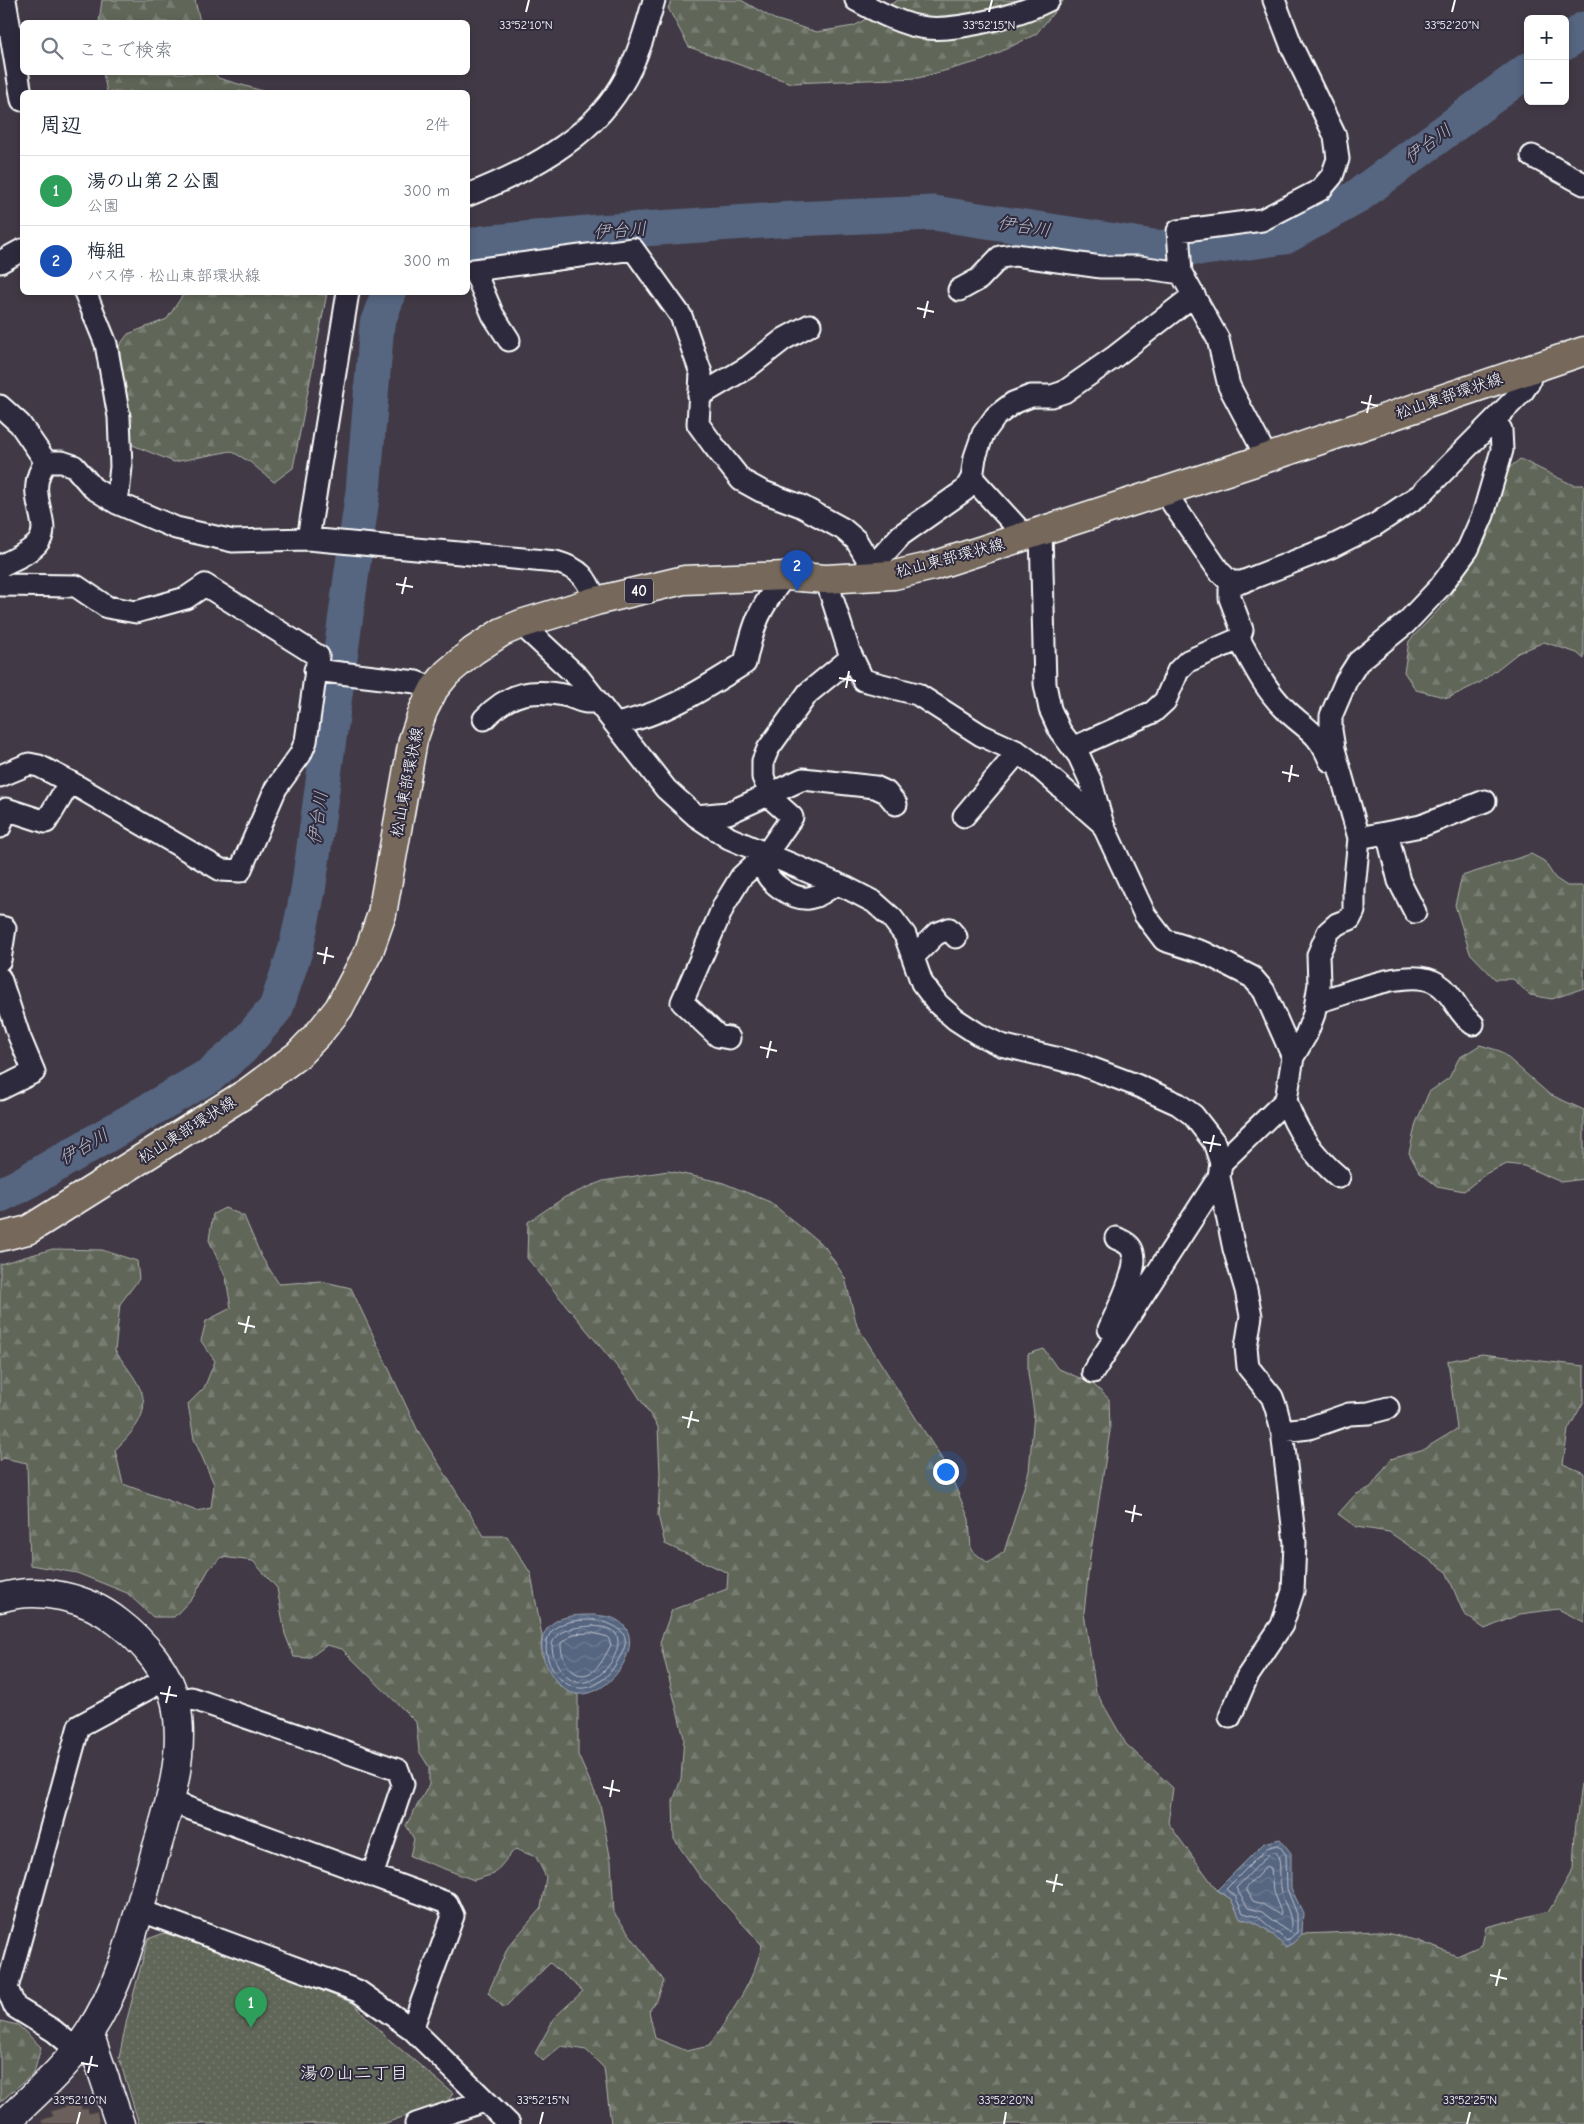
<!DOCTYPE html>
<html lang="ja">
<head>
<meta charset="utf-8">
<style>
	body { margin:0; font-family:"Comic Neue","Klee One",sans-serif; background:#f6f6f7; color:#1f2937 }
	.controls { position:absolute; right:15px; top:15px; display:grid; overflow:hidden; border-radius:8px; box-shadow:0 2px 8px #0003 }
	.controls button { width:45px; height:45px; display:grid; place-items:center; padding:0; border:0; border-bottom:1px solid #e0e1e3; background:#fff; color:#1f2937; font:25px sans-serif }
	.you { position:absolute; left:945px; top:1471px; width:18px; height:18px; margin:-12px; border:4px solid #fff; border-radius:50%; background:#1a73e8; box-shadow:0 0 0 8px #1a73e833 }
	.badge { display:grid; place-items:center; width:32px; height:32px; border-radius:50%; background:#845c67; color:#fff; font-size:16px; font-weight:700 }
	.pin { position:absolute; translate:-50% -41px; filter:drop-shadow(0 1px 2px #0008) }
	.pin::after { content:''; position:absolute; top:26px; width:18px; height:15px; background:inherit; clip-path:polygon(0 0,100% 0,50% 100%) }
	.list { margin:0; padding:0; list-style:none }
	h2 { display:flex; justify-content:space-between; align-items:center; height:65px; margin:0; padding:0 20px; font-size:21px }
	h2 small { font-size:16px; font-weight:400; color:#747a83 }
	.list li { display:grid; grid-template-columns:32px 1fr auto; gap:15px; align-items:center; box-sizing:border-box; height:70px; padding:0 20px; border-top:1px solid #e0e1e3 }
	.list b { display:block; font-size:19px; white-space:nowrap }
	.list p { margin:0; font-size:16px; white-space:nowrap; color:#747a83 }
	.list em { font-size:16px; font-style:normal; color:#747a83 }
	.icon { flex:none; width:28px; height:28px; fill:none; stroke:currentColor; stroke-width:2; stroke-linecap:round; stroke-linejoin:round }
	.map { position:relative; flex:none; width:1584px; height:2124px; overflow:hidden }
	.search { position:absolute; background:#fff; box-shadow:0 2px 8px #0003; left:20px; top:20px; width:450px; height:55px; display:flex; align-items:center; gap:12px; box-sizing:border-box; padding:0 18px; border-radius:8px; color:#747a83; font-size:19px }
	.panel { position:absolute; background:#fff; box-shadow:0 2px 8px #0003; left:20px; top:90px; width:450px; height:205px; border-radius:8px }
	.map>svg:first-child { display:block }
	.forest { fill:url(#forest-firs); stroke:#b0b2ac }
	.park { fill:url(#park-dots); stroke:#b0b2ac }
	.water { fill:url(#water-waves); stroke:#9aa3b3 }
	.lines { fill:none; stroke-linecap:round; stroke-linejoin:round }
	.shore { stroke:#bbc1cc; stroke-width:1 }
	.river { stroke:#566580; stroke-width:35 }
	.building { fill:#6a5e5a; stroke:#4a423f }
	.street-casing { stroke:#fff; stroke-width:25 }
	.secondary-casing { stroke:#fff; stroke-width:31 }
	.primary-casing { stroke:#fff; stroke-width:31 }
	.street { stroke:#2f2a3d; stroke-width:21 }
	.secondary { stroke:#2f2a3d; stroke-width:28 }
	.primary { stroke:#76695c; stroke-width:28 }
	.ticks { fill:none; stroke:#fff; stroke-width:2 }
	.labels { text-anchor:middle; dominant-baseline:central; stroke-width:4; stroke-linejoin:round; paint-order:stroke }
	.shield { fill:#2f2a3d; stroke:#c1bfc5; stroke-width:1 }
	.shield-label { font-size:15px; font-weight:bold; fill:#fff }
	.street-label { font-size:16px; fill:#fff; stroke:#2f2a3d }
	.water-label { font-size:18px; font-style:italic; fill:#b3bac6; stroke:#2f2a3d }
	.neighbourhood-label { font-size:18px; fill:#fff; stroke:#2f2a3d }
	.ticks-label { font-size:12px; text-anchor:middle; fill:#fff; stroke:#2f2a3d; stroke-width:4; stroke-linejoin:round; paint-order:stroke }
</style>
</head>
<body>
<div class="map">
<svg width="1584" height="2124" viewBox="0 0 1584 2124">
	<defs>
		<pattern id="forest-firs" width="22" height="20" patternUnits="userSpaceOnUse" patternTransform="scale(1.25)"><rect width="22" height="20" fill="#606659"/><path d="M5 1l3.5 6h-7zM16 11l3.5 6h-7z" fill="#787d72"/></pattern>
		<pattern id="park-dots" width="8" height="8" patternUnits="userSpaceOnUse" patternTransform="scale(1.25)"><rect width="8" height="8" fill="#606659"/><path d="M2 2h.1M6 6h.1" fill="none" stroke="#787d72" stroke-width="1.8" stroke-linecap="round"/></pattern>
		<pattern id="water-waves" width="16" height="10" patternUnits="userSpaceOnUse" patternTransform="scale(1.25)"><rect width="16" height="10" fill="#566580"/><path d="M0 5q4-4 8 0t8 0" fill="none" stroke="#6f7c93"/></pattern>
	</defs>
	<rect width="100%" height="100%" fill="#413a46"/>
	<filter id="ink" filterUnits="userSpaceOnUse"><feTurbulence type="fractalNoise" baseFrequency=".02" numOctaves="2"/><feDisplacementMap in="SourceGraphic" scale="10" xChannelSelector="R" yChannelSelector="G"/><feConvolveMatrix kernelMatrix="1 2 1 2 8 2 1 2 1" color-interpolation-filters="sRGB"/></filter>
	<g filter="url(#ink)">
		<path class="forest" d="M102 0H195L200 22H99Z
			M672 0H741L774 19 817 32 854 26 898 0H1064L1036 34 984 60 918 78 791 83 689 47 668 8Z
			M103 73H215L218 78 266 92H107Z
			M184 293H327L293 468 274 482 250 462 231 451 174 462 130 444 119 346 128 334 167 319Z
			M1520 459 1573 485H1584V659L1577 653 1544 642 1518 653 1481 682 1448 698 1416 690 1404 672 1409 641 1445 603 1486 540 1509 468Z
			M1531 854 1544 861 1555 878 1567 886H1584V988L1552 999 1530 995 1513 979H1495L1470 953 1455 905 1462 876Z
			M1480 1045 1500 1051 1549 1094 1584 1110V1179L1561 1182 1524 1166 1507 1164 1487 1173 1464 1191 1437 1186 1419 1172 1409 1153 1416 1123 1429 1092 1449 1078 1459 1058Z
			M668 1171 721 1182 770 1202 825 1247 845 1278 857 1326 947 1467 969 1519 971 1550 988 1563 1004 1552 1029 1471 1034 1413 1028 1373V1354L1044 1349 1057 1368 1093 1384 1109 1399 1110 1431 1090 1557 1084 1613 1096 1692 1126 1744 1173 1788 1168 1823 1217 1890 1231 1899 1240 1918C1260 1922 1271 1932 1285 1947L1293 1943 1302 1934 1378 1931 1419 1941 1457 1956 1482 1945 1486 1927 1549 1911 1573 1869 1575 1832 1584 1759V2124H611L604 2068 586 2050 561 2046 543 2061 535 2053 555 2017 583 1991 550 1963 504 2008 488 1993 508 1947 541 1908 546 1877 536 1857 515 1849 494 1874 474 1880 410 1856 414 1839 406 1825 429 1785V1767L419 1751 416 1722 342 1649 327 1645 309 1658 294 1657 285 1634 277 1588 253 1561 222 1557 209 1569 194 1596 174 1617H153L127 1593 77 1573 30 1565 27 1463 3 1458 0 1461V1264L53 1249 102 1250 137 1261 139 1279 120 1304 115 1351C148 1395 158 1408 115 1450L123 1484 197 1511 211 1508 214 1484 194 1439 188 1404 204 1388 215 1361 201 1341 206 1321 231 1308 226 1278 209 1240 213 1214 225 1208 244 1216 261 1256 279 1284 321 1281 351 1288 417 1429 484 1536H507L531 1574 542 1636 541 1654 560 1686 578 1695V1755L600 1804 611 1861 614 1913 664 1981 657 2000 649 2011 655 2038 687 2051 709 2046C731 2013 753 1984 762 1945L701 1878 674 1839 673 1801 681 1779 684 1738 660 1642 672 1610 727 1589 728 1573 665 1544 658 1515 660 1474 658 1427 628 1380 527 1258 528 1222 565 1197 603 1181Z
			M1482 1354 1584 1366V1401L1568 1430 1563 1464 1584 1473V1622L1558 1609 1520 1614 1485 1629 1464 1614 1446 1571 1389 1532 1356 1527 1338 1514 1355 1495 1371 1487 1391 1459 1424 1449 1457 1429 1448 1361Z
			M0 2021 18 2025 41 2047 34 2073 0 2102Z"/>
		<path class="park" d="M164 1933 218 1950 353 2003 386 2037 453 2093 448 2101 383 2124H139L119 2058 127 2019 148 1939Z"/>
		<path class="water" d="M594 1615C601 1616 611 1616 617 1620 657 1642 592 1725 557 1682 537 1658 532 1622 572 1616 579 1615 587 1615 594 1615Z
			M1280 1839 1291 1853V1888L1303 1913 1302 1934 1293 1943 1285 1947C1271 1932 1260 1922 1240 1918L1231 1899 1217 1890 1264 1843Z"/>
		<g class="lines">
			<path class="shore" d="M594 1620C611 1623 634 1630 622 1653 583 1733 525 1655 554 1629 564 1620 581 1620 594 1620Z
				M593 1626C599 1627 607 1627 612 1630 633 1643 594 1700 567 1677 561 1672 557 1664 554 1657 544 1630 574 1627 593 1626Z
				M593 1633 608 1637 611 1645C606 1654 600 1668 590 1673 572 1682 560 1657 561 1643L574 1634Z
				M1279 1845 1286 1855 1287 1889 1297 1914V1932L1287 1941 1258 1917 1243 1913 1235 1896 1226 1889 1267 1848Z
				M1276 1852C1282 1860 1279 1877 1280 1887 1282 1904 1292 1909 1291 1929L1288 1932 1262 1912 1248 1908 1236 1888 1270 1853Z
				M1267 1866 1271 1868 1273 1892 1281 1912 1280 1915 1264 1905 1253 1901 1246 1889Z"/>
			<path class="river" d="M1565 43 1584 29
				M468 247 482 243 598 232 793 219 934 213 1154 247 1205 248 1285 237 1355 198 1528 70
				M0 1195 19 1186 210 1075 242 1048 276 1008 296 948 308 891 363 491 377 324 389 292"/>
		</g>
		<path class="building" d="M80 2102 82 2109 88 2108 89 2113 97 2111 100 2124H43L41 2120 53 2116 51 2111Z"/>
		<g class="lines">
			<defs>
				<path id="street" d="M5 0 22 100
					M856 0C876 11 904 26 927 28 959 31 1020 15 1049 0
					M1532 156 1584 184
					M468 195C524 173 589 140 621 86 637 60 646 29 654 0
					M0 262 22 250
					M959 290 979 279 1000 257 1015 255 1101 267H1140L1181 273
					M85 292 106 344 119 417 121 467 117 503
					M509 340 493 315 474 270 633 249 681 316 701 373 698 424 714 446 741 480 761 491 801 506 843 529 856 540 872 567
					M699 396 748 367 784 339 810 325
					M0 406 20 424 46 462
					M1267 458 1229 386 1218 339 1181 273 1178 231 1262 220 1320 190 1332 176 1338 159 1335 136 1292 47 1274 0
					M972 478 1025 536
					M1164 491 1219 571 1230 582H1242L1331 547 1375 525 1420 495 1523 391 1529 382 1531 368
					M1041 532 1045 684 1050 709 1060 731 1079 756 1091 782 1103 825 1145 915 1164 940 1205 953 1252 977 1264 991 1293 1057 1286 1100 1221 1163
					M308 539 348 292
					M0 566C13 560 27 554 37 544 56 524 21 494 46 462H62L74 466 93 488 117 503 176 528 233 541 308 539 556 562C581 569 586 577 596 601
					M873 576 872 567 901 535 965 490 972 478 975 457 983 434 996 416 1013 403 1031 396H1052L1064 392 1113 358 1194 295
					M826 579 849 651 863 680 917 694 981 735 1018 752 1037 766 1103 824
					M1230 582V598L1242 630 1239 639
					M0 585 76 586 107 607 136 612 186 598 205 585 318 656 306 741 300 755 276 788 240 871 221 870 70 782
					M521 624 579 678 666 789 696 816 729 838 847 888 874 902 892 918 905 935 922 983 938 1004 955 1019 978 1034 1001 1045 1080 1064 1136 1085 1178 1104 1193 1115 1214 1142 1221 1163 1219 1177 1234 1249 1246 1290 1251 1316 1246 1347 1248 1367 1272 1397 1276 1408 1282 1431 1295 1543 1293 1591 1282 1625 1247 1677 1230 1717
					M315 670 416 682 434 689
					M484 719C509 692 533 688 568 696 581 700 582 704 597 701
					M616 724C666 714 702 690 745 663 754 622 759 609 785 576
					M1073 748 1153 712 1165 701 1178 671 1188 661 1239 639C1252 662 1264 688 1283 707 1304 729 1317 729 1330 761
					M0 776 29 764 39 766 70 782 46 822 6 809 0 827
					M696 816 728 813 803 779 875 787 886 792 896 804
					M964 816 1018 752
					M1387 833 1399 881 1415 912
					M1359 838 1421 826 1485 801
					M767 853C766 857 764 861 764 865 765 882 793 900 809 898 820 896 828 890 836 883
					M0 927 5 928 0 960
					M913 957 936 934 949 929 956 937
					M0 978 19 1036 34 1072 0 1089
					M1316 1002C1348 994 1410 965 1438 984 1454 994 1456 1012 1473 1024
					M729 1038 718 1036 682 1002 724 905 741 877 767 853 792 817 773 800 763 777V761L768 749 808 693 852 657
					M1293 1057 1306 1035 1314 1014 1319 984 1318 955 1328 932 1337 924 1350 919 1354 911V889L1359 838 1334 749 1331 730V716L1346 681 1358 662 1406 623 1440 587 1468 549 1483 515 1502 450 1501 430 1495 420
					M1286 1100C1295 1130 1315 1157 1339 1177
					M1109 1329C1116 1313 1139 1269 1133 1253 1131 1244 1124 1242 1116 1238
					M1093 1372 1219 1177
					M1282 1431 1309 1428 1349 1414 1369 1413 1388 1408
					M176 1702 191 1698 398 1770 403 1784 372 1876
					M169 1801 447 1903 453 1916 412 2029
					M139 1910 358 1991 412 2029 509 2124
					M77 2050 54 2031 15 2007 7 1988 79 1726 166 1679
					M416 2124 484 2101"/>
				<path id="secondary" d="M0 1598C38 1586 87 1597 118 1622 143 1641 170 1672 176 1704 187 1760 165 1818 150 1871 135 1926 121 1985 89 2033 66 2068 34 2095 4 2124
					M89 2033 120 2124"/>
				<path id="primary" d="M0 1237 28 1230 248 1092 298 1055 320 1032 339 1008 369 951 382 914 413 740 423 711 434 689 447 673 473 651 502 632 521 624 596 601 684 580 785 576 826 579 894 575 933 566 1267 458 1584 351"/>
			</defs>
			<use href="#street" class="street-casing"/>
			<use href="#secondary" class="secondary-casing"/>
			<use href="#primary" class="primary-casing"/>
			<use href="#street" class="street"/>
			<use href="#secondary" class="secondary"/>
			<use href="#primary" class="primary"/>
		</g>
	</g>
	<path class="ticks" d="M526 12 529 0M989 12 992 0M1452 12 1455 0M917 308 934 312M924 318 928 301M1361 402 1378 406M1367 413 1371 395M396 584 413 587M402 594 406 577M839 678 856 681M846 688 849 671M1282 772 1299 776M1289 782 1292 765M317 953 334 957M324 964 327 947M760 1047 777 1051M767 1058 771 1041M1203 1142 1221 1145M1210 1152 1214 1135M238 1323 255 1327M245 1333 249 1316M682 1417 699 1421M688 1428 692 1411M1125 1511 1142 1515M1132 1522 1135 1505M160 1693 177 1696M166 1703 170 1686M603 1787 620 1791M610 1797 613 1780M1046 1881 1063 1885M1053 1892 1057 1874M1490 1975 1507 1979M1496 1986 1500 1969M81 2063 98 2066M88 2073 92 2056M77 2124 80 2112M540 2124 543 2112M1004 2124 1006 2112M1467 2124 1470 2112"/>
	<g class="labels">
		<rect class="shield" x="625" y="578.5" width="28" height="25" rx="4"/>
		<g class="shield-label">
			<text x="639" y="591">40</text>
		</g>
		<g class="street-label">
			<text transform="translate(1449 396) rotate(-19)">松山東部環状線</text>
			<text transform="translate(950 558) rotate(-15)">松山東部環状線</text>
			<text transform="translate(407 782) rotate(-79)">松山東部環状線</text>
			<text transform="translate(187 1130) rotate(-32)">松山東部環状線</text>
		</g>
		<g class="water-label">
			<text transform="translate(1428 144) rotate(-36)">伊台川</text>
			<text transform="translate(1024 227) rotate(9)">伊台川</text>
			<text transform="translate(620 231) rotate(-4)">伊台川</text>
			<text transform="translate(318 818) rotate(-82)">伊台川</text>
			<text transform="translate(84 1147) rotate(-30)">伊台川</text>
		</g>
		<g class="neighbourhood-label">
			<text x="354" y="2073">湯の山二丁目</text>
		</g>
	</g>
	<g class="ticks-label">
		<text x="526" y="29">33°52'10"N</text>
		<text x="989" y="29">33°52'15"N</text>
		<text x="1452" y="29">33°52'20"N</text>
		<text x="80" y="2104">33°52'10"N</text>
		<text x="543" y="2104">33°52'15"N</text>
		<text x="1006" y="2104">33°52'20"N</text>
		<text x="1470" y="2104">33°52'25"N</text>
	</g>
</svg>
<div class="controls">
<button>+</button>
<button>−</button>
</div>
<div class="you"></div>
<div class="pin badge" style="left:251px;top:2028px;background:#2e9e5b">1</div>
<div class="pin badge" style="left:797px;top:591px;background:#1a4fb4">2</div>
<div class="search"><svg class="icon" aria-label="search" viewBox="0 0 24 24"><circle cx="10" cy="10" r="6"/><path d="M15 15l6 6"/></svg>ここで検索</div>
<section class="panel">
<h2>周辺<small>2件</small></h2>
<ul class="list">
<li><span class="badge" style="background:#2e9e5b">1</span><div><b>湯の山第２公園</b><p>公園</p></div><em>300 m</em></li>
<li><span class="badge" style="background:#1a4fb4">2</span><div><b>梅組</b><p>バス停 · 松山東部環状線</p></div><em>300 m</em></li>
</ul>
</section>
</div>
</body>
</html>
